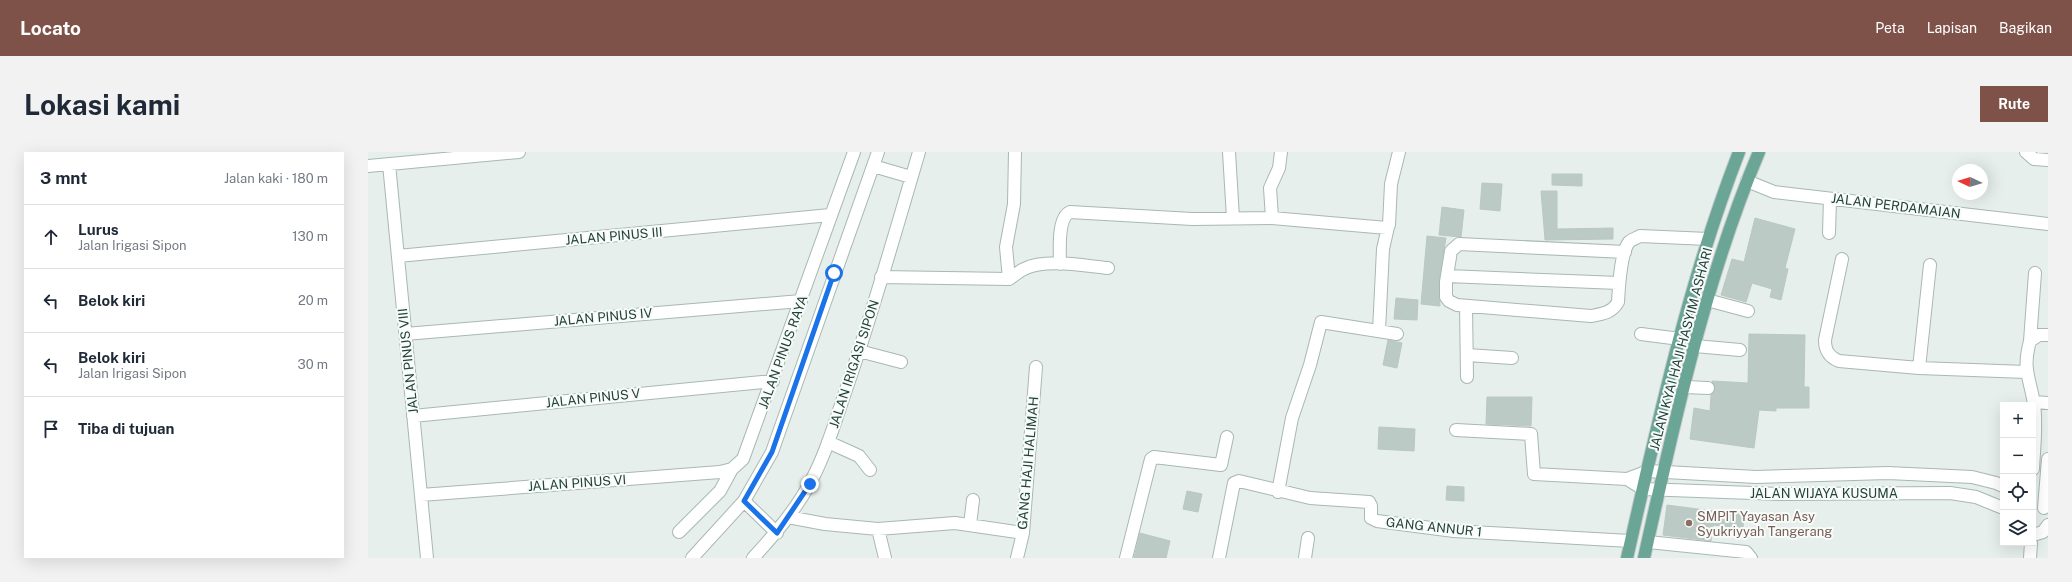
<!DOCTYPE html>
<html lang="id">
<head>
<meta charset="utf-8">
<style>
	body { margin:0; font-family:"Public Sans",sans-serif; background:#f2f2f3; color:#1f2937 }
	.controls { position:absolute; right:12px; bottom:12px; display:grid; overflow:hidden; border-radius:0px; box-shadow:0 4px 16px #0002 }
	.controls button { width:36px; height:36px; display:grid; place-items:center; padding:0; border:0; border-bottom:1px solid #e0e1e3; background:#fff; color:#1f2937; font:20px sans-serif }
	.compass { position:absolute; left:1584px; top:12px; width:36px; height:36px; border-radius:50%; background:#fff; box-shadow:0 4px 16px #0002; rotate:274deg }
	.stop { position:absolute; width:12px; height:12px; margin:-9px; border:3px solid #1a73e8; border-radius:50%; background:#fff }
	.stop.end { background:#1a73e8; border-color:#fff; box-shadow:0 1px 4px #0008 }
	.list { margin:0; padding:0; list-style:none }
	h2 { display:flex; justify-content:space-between; align-items:center; height:52px; margin:0; padding:0 16px; font-size:17px }
	h2 small { font-size:13px; font-weight:400; color:#747a83 }
	.list li { display:grid; grid-template-columns:26px 1fr auto; gap:12px; align-items:center; box-sizing:border-box; height:64px; padding:0 16px; border-top:1px solid #e0e1e3 }
	.list b { display:block; font-size:15px; white-space:nowrap }
	.list p { margin:0; font-size:13px; white-space:nowrap; color:#747a83 }
	.list em { font-size:13px; font-style:normal; color:#747a83 }
	.icon { flex:none; width:22px; height:22px; fill:none; stroke:currentColor; stroke-width:2; stroke-linecap:round; stroke-linejoin:round }
	.map { position:relative; flex:none; width:1680px; height:406px; overflow:hidden; border-radius:0px }
	header { display:flex; align-items:center; gap:24px; box-sizing:border-box; height:56px; padding:0 20px; background:#7f5249; color:#fff }
	header strong { font-size:19px }
	nav { display:flex; gap:22px; margin-inline-start:auto; font-size:14px }
	.intro { display:flex; align-items:center; justify-content:space-between; box-sizing:border-box; height:96px; padding:0 24px }
	h1 { margin:0; font-size:28px }
	.button { padding:10px 18px; border-radius:0px; background:#7f5249; color:#fff; font-size:14px; font-weight:700 }
	main { display:flex; gap:24px; padding:0 24px }
	aside { flex:1; background:#fff; border-radius:0px; box-shadow:0 4px 16px #0002 }
	.map>svg:first-child { display:block }
	.building { fill:#bbcac4; stroke:#b8c9c2 }
	.lines { fill:none; stroke-linecap:round; stroke-linejoin:round }
	.minor-casing { stroke:#a8b8b2; stroke-width:14 }
	.major-casing { stroke:#c2cac8; stroke-width:14 }
	.minor { stroke:#fff; stroke-width:12 }
	.major { stroke:#6aa596; stroke-width:12 }
	.route { stroke:#1a73e8; stroke-width:5 }
	.education-dot { fill:#8d6e63; stroke:#f7fbf9; stroke-width:1.5 }
	.labels { text-anchor:middle; dominant-baseline:central; stroke-width:4; stroke-linejoin:round; paint-order:stroke }
	.street-label { font-size:13px; fill:#24423a; stroke:#f7fbf9 }
	.education-label { font-size:13px; fill:#785e54; stroke:#f7fbf9; text-anchor:start }
</style>
</head>
<body>
<header>
<strong>Locato</strong>
<nav><a>Peta</a><a>Lapisan</a><a>Bagikan</a></nav>
</header>
<div class="intro"><h1>Lokasi kami</h1><a class="button">Rute</a></div>
<main>
<aside>
<h2>3 mnt<small>Jalan kaki · 180 m</small></h2>
<ul class="list">
<li><svg class="icon" aria-label="ahead" viewBox="0 0 24 24"><path d="M12 20V5M6 11l6-6 6 6"/></svg><div><b>Lurus</b><p>Jalan Irigasi Sipon</p></div><em>130 m</em></li>
<li><svg class="icon" aria-label="left" viewBox="0 0 24 24"><path d="M17 20v-9H6M10 6l-5 5 5 5"/></svg><div><b>Belok kiri</b></div><em>20 m</em></li>
<li><svg class="icon" aria-label="left" viewBox="0 0 24 24"><path d="M17 20v-9H6M10 6l-5 5 5 5"/></svg><div><b>Belok kiri</b><p>Jalan Irigasi Sipon</p></div><em>30 m</em></li>
<li><svg class="icon" aria-label="arrive" viewBox="0 0 24 24"><path d="M6 21V4h12l-3 4 3 4H6"/></svg><div><b>Tiba di tujuan</b></div></li>
</ul>
</aside>
<div class="map">
<svg width="1680" height="406" viewBox="0 0 1680 406">
	<rect width="100%" height="100%" fill="#e6efeb"/>
	<path class="building" d="M1184 22H1214V34L1184 33Z
		M1114 31 1134 32 1132 59 1112 57Z
		M1173 39H1189V77L1245 76V87L1177 88Z
		M1074 55 1096 58 1093 85 1071 83Z
		M1387 66 1427 77 1417 116 1420 117 1413 148 1402 145 1404 137 1384 131 1378 150 1353 143 1364 107 1376 110Z
		M1059 84 1078 86 1071 129 1072 154 1053 152Z
		M1028 146 1050 148 1049 168 1026 167Z
		M1381 182 1437 183 1436 235H1441V256H1408V259L1391 258 1386 296 1322 287 1326 256 1342 259 1343 243 1347 237 1344 229 1380 231Z
		M1020 188 1034 191 1029 216 1015 213Z
		M1119 245H1164L1163 274 1118 272Z
		M1011 275 1047 277 1046 299 1010 297Z
		M1079 334 1096 335V349L1078 348Z
		M819 339 834 342 830 360 815 357Z
		M1299 353 1360 361V358L1376 360 1375 376 1345 373 1343 389 1295 383Z
		M772 381 802 389 798 406H766Z"/>
	<g class="lines">
		<defs>
			<path id="minor" d="M861 0 865 66
				M1658 0 1666 7 1680 8
				M21 12 59 406
				M0 14 151 0
				M505 14 543 25
				M1379 29 1406 40 1680 72
				M904 66 902 36 911 16 913 0
				M1461 81 1462 47
				M1257 100 1091 92 1083 99 1078 130V145L1081 149 1089 153 1223 164C1234 162 1244 161 1250 150 1251 136 1252 102 1261 90 1264 87 1269 86 1272 84L1340 87
				M30 104 462 63
				M1474 107 1457 188C1457 199 1461 205 1471 209L1551 216 1658 220
				M692 112C692 99 689 66 702 60L824 67 904 66 1019 76 1021 73 1023 32 1031 0
				M1079 124 1251 131
				M513 125 641 127C646 124 651 119 656 117 678 106 717 114 740 116
				M641 127 638 95 646 52 647 0
				M1339 148 1380 159
				M1098 154 1099 225
				M1011 179 1015 97 1020 75
				M37 182 433 149
				M1273 182 1312 187
				M1662 189 1667 121
				M1327 194 1372 198
				M491 199 533 210
				M1099 203 1144 206
				M1551 216 1562 113
				M1317 235 1340 236
				M1666 250 1680 251
				M45 264 405 229
				M1088 278 1163 282 1166 322 1259 327 1280 319 1388 325 1520 321 1604 325 1628 331 1635 334
				M460 290 491 304 502 318
				M1665 317C1666 295 1669 274 1666 252 1662 226 1654 218 1662 189L1671 183H1680
				M1259 327 1275 337 1414 342 1582 341 1608 345 1635 356
				M910 340 924 266 942 213 953 170 1029 182
				M53 343 352 320 364 317
				M376 349 409 381
				M1676 356 1680 307
				M420 365 457 372 510 377 587 371 655 381
				M602 373 605 348
				M510 377 517 406
				M311 380 352 339 364 317 375 307 486 0
				M1665 383 1675 380 1680 373
				M1280 390 1378 400 1383 406
				M324 406 376 349 404 300 510 0
				M385 406C406 383 427 359 442 331 459 300 468 266 480 232 506 156 528 78 551 0
				M649 406 655 381 668 215
				M758 406 783 307 786 305 853 313 859 285
				M851 406 866 331 871 329 942 346 1001 350 1003 354V366L1009 369 1086 379 1262 389
				M937 406 940 386
				M1662 406 1663 391"/>
			<path id="major" d="M1259 406C1290 270 1320 131 1371 0
				M1276 406C1306 271 1337 128 1391 0"/>
		</defs>
		<use href="#minor" class="minor-casing"/>
		<use href="#major" class="major-casing"/>
		<use href="#minor" class="minor"/>
		<use href="#major" class="major"/>
	</g>
	<g class="lines">
		<path class="route" d="M442 332 409 381 376 349 404 300 466 121"/>
	</g>
	<circle class="education-dot" cx="1321" cy="371" r="4"/>
	<g class="labels">
		<g class="street-label">
			<text transform="translate(1528 54) rotate(7)">JALAN PERDAMAIAN</text>
			<text transform="translate(246 84) rotate(-5)">JALAN PINUS III</text>
			<text transform="translate(235 165) rotate(-5)">JALAN PINUS IV</text>
			<text transform="translate(1313 197) rotate(-75)">JALAN KYAI HAJI HASYIM ASHARI</text>
			<text transform="translate(415 200) rotate(-70)">JALAN PINUS RAYA</text>
			<text transform="translate(40 209) rotate(-96)">JALAN PINUS VIII</text>
			<text transform="translate(486 212) rotate(-72)">JALAN IRIGASI SIPON</text>
			<text transform="translate(225 246) rotate(-6)">JALAN PINUS V</text>
			<text transform="translate(660 311) rotate(-85)">GANG HAJI HALIMAH</text>
			<text transform="translate(209 331) rotate(-4)">JALAN PINUS VI</text>
			<text x="1456" y="341">JALAN WIJAYA KUSUMA</text>
			<text transform="translate(1066 375) rotate(6)">GANG ANNUR 1</text>
		</g>
		<g class="education-label">
			<text x="1329" y="364">SMPIT Yayasan Asy<tspan x="1329" dy="15">Syukriyyah Tangerang</tspan></text>
		</g>
	</g>
</svg>
<div class="controls">
<button>+</button>
<button>−</button>
<button><svg class="icon" aria-label="locate" viewBox="0 0 24 24"><circle cx="12" cy="12" r="6"/><path d="M12 2v4M12 18v4M2 12h4M18 12h4"/></svg></button>
<button><svg class="icon" aria-label="layers" viewBox="0 0 24 24"><path d="M12 4l9 5-9 5-9-5zM3 14l9 5 9-5"/></svg></button>
</div>
<svg class="compass" viewBox="-18 -18 36 36"><path d="M0-13l5 13h-10z" fill="#e53935"/><path d="M0 13l5-13h-10z" fill="#747a83"/></svg>
<div class="stop" style="left:466px;top:121px"></div>
<div class="stop end" style="left:442px;top:332px"></div>
</div>
</main>
</body>
</html>
